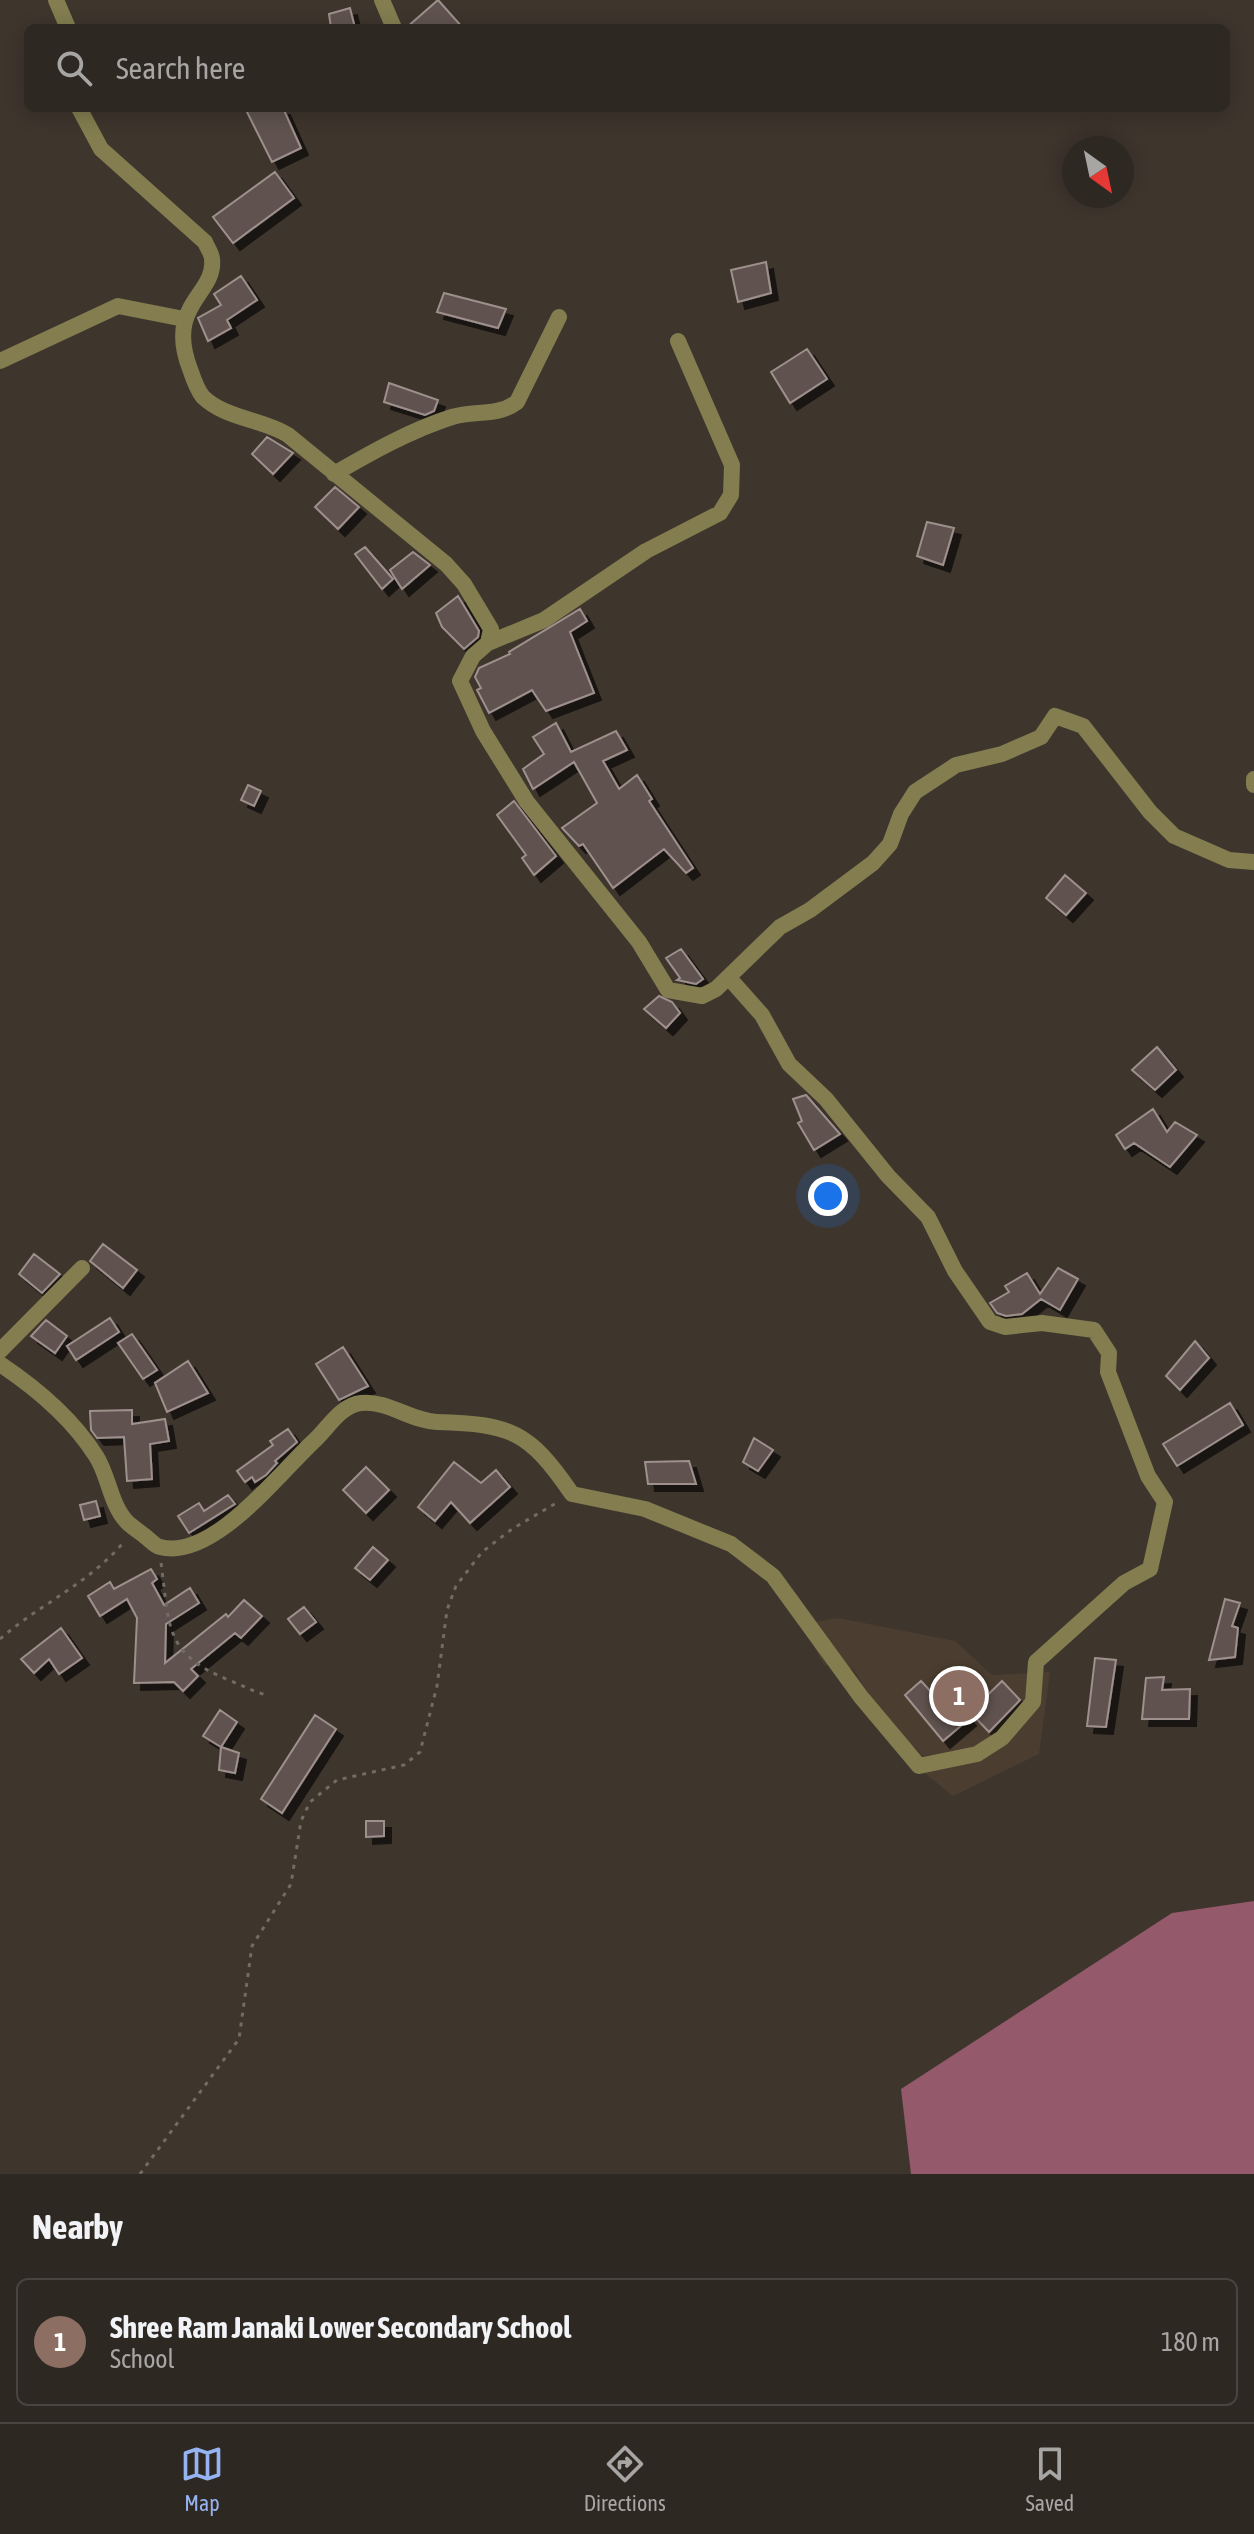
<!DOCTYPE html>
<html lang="en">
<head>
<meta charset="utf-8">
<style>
	body { margin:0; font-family:"Asap Condensed",sans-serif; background:#3a342f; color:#f1f3f6 }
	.compass { position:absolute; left:1062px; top:136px; width:72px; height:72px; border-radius:50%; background:#2e2822; box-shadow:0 4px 20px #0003; rotate:147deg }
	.you { position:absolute; left:828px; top:1196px; width:28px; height:28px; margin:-20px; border:6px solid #fff; border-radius:50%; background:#1a73e8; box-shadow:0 0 0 12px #1a73e833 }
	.badge { display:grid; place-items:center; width:52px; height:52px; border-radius:50%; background:#95b2f1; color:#fff; font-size:26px; font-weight:700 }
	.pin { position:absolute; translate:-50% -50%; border:4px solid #fff; box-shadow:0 2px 8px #0006 }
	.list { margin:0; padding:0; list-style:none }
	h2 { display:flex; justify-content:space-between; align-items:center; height:104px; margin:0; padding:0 32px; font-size:34px }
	h2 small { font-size:26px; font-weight:400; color:#a7a6a5 }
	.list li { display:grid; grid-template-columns:52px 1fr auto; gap:24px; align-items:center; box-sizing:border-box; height:128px; margin:0 16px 16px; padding:0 16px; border:2px solid #494440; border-radius:12px }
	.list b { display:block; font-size:30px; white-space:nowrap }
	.list p { margin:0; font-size:26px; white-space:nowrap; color:#a7a6a5 }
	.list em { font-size:26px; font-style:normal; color:#a7a6a5 }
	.icon { flex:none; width:44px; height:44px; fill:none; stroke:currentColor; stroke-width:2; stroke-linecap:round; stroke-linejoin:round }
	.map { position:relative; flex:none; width:1254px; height:2174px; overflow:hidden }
	.search { position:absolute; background:#2e2822; box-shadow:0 4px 20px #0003; left:24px; right:24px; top:24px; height:88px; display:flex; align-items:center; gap:20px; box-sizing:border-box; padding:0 28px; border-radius:12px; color:#a7a6a5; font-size:30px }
	.sheet { height:248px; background:#2e2822 }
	nav { display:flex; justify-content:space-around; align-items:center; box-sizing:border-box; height:112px; border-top:2px solid #494440; background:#2e2822; font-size:22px; color:#a7a6a5 }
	nav a { display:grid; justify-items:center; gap:4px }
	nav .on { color:#95b2f1 }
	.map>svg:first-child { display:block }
	.built { fill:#4b3e30 }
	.forest { fill:#94596b }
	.building { fill:#60524f; stroke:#9e908c; stroke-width:2; filter:url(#shadow) }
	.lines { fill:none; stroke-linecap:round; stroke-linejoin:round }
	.path { stroke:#736c65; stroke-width:3; stroke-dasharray:4 6; stroke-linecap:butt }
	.minor { stroke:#837d50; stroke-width:16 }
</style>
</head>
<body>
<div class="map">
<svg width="1254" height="2174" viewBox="0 0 1254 2174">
	<defs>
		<filter id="shadow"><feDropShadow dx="7" dy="7" stdDeviation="0" flood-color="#0009"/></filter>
	</defs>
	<rect width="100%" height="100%" fill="#3e352d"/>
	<path class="built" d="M838 1618 955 1641 992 1675 1050 1672 1039 1754 953 1796 923 1772V1756L884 1718 853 1669 824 1665 801 1624Z"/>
	<path class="forest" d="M1254 1901V2174H911L901 2089 1172 1913Z"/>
	<path class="building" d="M438 0 463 28H406Z
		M350 8 355 28H331L329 14Z
		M245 108H283L301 148 272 162Z
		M275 172 294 198 233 243 213 217Z
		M766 262 771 293 738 302 731 270Z
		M241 276 257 300 227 320 231 328 208 341 198 318 221 305 214 294Z
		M444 293 506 309 498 328 437 312Z
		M807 349 827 379 790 403 771 372Z
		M389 383 438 400 434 411 425 415 384 402Z
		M267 437 293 453 273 474 252 454Z
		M335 487 359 507 338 529 315 507Z
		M927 522 954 528 943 565 917 556Z
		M365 547 393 579 382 589 355 554Z
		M413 552 430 565 402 589 390 570Z
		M458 596 479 631 478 637 464 649 442 627 436 613Z
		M580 609 587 621 570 632 594 693 546 711 532 690 489 713 477 690 481 688 475 677 479 668 510 654 509 652Z
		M556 723 571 752 616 731 627 750 603 761 619 789 637 775 652 799 649 801 693 868 686 873 664 849 613 888 583 844 579 846 562 828 597 803 574 762 533 789 523 769 544 754 533 737Z
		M248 785 261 791 254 806 241 800Z
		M514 801 556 856 534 875 522 858 526 855 497 815Z
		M1065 875 1086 893 1066 915 1046 898Z
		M681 949 703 979 696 984 677 980 680 978 666 958Z
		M659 996 672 1002 680 1013 666 1028 644 1009Z
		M1157 1047 1176 1070 1155 1090 1132 1070Z
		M806 1095 840 1134 814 1150 798 1123 802 1121 793 1099Z
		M1153 1109 1167 1132 1175 1122 1197 1135 1170 1167 1134 1143 1125 1149 1116 1135Z
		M103 1244 137 1270 123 1288 90 1261Z
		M34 1254 60 1274 42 1293 19 1274Z
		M1058 1268 1078 1279 1060 1310 1041 1299 1022 1314 1006 1316 997 1313 990 1303 1009 1292 1005 1286 1027 1273 1040 1294Z
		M110 1318 119 1332 76 1360 67 1346Z
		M46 1320 67 1336 55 1353 31 1336Z
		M132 1334 157 1370 143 1379 118 1343Z
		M1195 1341 1209 1358 1180 1390 1166 1376Z
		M343 1347 368 1386 339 1400 316 1364Z
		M188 1361 208 1393 167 1412 155 1383Z
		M1230 1403 1243 1425 1177 1466 1163 1444Z
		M132 1410V1424L165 1419 169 1441 150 1444 152 1479 127 1481 124 1437 97 1438 91 1430 90 1411Z
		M288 1429 297 1442 275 1461 277 1463 266 1475 255 1482 252 1477 245 1482 237 1471 273 1445 270 1441Z
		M754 1438 773 1450 758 1471 743 1462Z
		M689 1461 696 1484H648L645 1462Z
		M454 1462 481 1483 496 1470 510 1487 470 1523 451 1502 435 1521 418 1507Z
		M366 1467 389 1490 366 1513 343 1490Z
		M228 1495 235 1504 189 1533 178 1516 199 1503 204 1511Z
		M96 1501 100 1516 84 1520 80 1505Z
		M373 1547 388 1560 370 1580 355 1568Z
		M151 1569 157 1579 152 1583 164 1605 190 1588 199 1603 166 1624 165 1663 226 1614 228 1617 244 1600 262 1616 241 1638 235 1633 191 1669 198 1676 183 1691 174 1682 134 1683 137 1618 127 1599 100 1616 88 1596 110 1582 114 1589Z
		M1225 1599 1240 1603 1232 1626 1238 1628 1235 1657 1209 1660Z
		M304 1607 316 1622 300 1634 288 1619Z
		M61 1628 82 1658 59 1674 49 1659 34 1673 21 1659Z
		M1095 1658 1116 1660 1106 1727 1087 1726Z
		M1164 1677 1162 1690 1190 1689 1189 1719H1142L1146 1678Z
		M921 1681 947 1709 954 1702 969 1719 943 1741 905 1695Z
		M1002 1681 1020 1700 989 1732 970 1712Z
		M220 1710 237 1722 221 1747 203 1736Z
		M315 1715 336 1729 282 1813 261 1799Z
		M221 1747 239 1753 235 1773 219 1770Z
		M366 1821H384V1836L366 1837Z"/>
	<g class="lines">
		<path class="path" d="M161 1563C170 1629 164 1654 231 1681 243 1686 253 1691 266 1695
			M0 1639C40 1604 88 1584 123 1543
			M140 2174 239 2039 252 1946 291 1884 301 1821 310 1802 337 1780 404 1765 420 1752 437 1686 447 1610 456 1586 482 1552 512 1529 558 1502"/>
		<path class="minor" d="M56 0 68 28
			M382 0 394 28
			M79 108 101 149 205 242C207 247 212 254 212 259 216 295 165 304 190 369 193 378 197 390 203 397 226 419 262 419 288 435L446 564 464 584 491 629 488 643 473 656 460 681 483 731 527 802 639 942 668 990 702 996 716 989 780 927 810 910 873 863 890 844 901 814 915 792 956 765 1002 754 1041 737 1055 716 1083 726 1150 812 1174 836 1229 860 1254 862
			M0 361 118 306 184 319
			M334 474C372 452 411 430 452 417 475 410 497 417 517 402L559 317
			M488 643 544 620 646 551 720 513 731 495 732 465 678 341
			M1254 779V785
			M0 1351 82 1268
			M0 1364C36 1388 72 1418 96 1456 109 1476 110 1504 127 1522 132 1527 140 1532 146 1537 150 1540 155 1546 160 1547 213 1561 280 1472 315 1440 328 1428 341 1405 361 1403 388 1400 410 1421 437 1422 511 1424 529 1431 572 1494L645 1509 731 1544 773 1576 861 1697 919 1766 977 1754 1002 1738 1033 1702 1036 1662 1124 1583 1150 1569 1165 1502 1148 1476 1108 1372 1109 1353 1094 1330 1042 1323 1005 1327 990 1322 955 1271 928 1217 888 1176 826 1099 789 1064 762 1015 730 979"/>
	</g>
</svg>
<svg class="compass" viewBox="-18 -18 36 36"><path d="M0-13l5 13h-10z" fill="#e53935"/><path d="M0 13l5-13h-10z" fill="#a7a6a5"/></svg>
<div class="you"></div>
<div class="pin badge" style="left:959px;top:1696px;background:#8d6e63">1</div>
<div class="search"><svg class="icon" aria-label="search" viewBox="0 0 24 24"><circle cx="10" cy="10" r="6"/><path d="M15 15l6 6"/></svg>Search here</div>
</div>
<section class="sheet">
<h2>Nearby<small></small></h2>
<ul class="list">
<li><span class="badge" style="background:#8d6e63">1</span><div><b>Shree Ram Janaki Lower Secondary School</b><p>School</p></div><em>180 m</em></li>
</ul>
</section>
<nav>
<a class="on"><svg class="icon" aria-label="map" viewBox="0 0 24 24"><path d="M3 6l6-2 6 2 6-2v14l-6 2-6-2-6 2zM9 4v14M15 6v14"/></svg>Map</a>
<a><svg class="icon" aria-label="directions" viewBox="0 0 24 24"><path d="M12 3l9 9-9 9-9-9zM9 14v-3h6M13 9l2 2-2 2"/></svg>Directions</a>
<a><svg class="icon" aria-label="saved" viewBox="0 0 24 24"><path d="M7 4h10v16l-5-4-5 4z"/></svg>Saved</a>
</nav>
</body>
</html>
